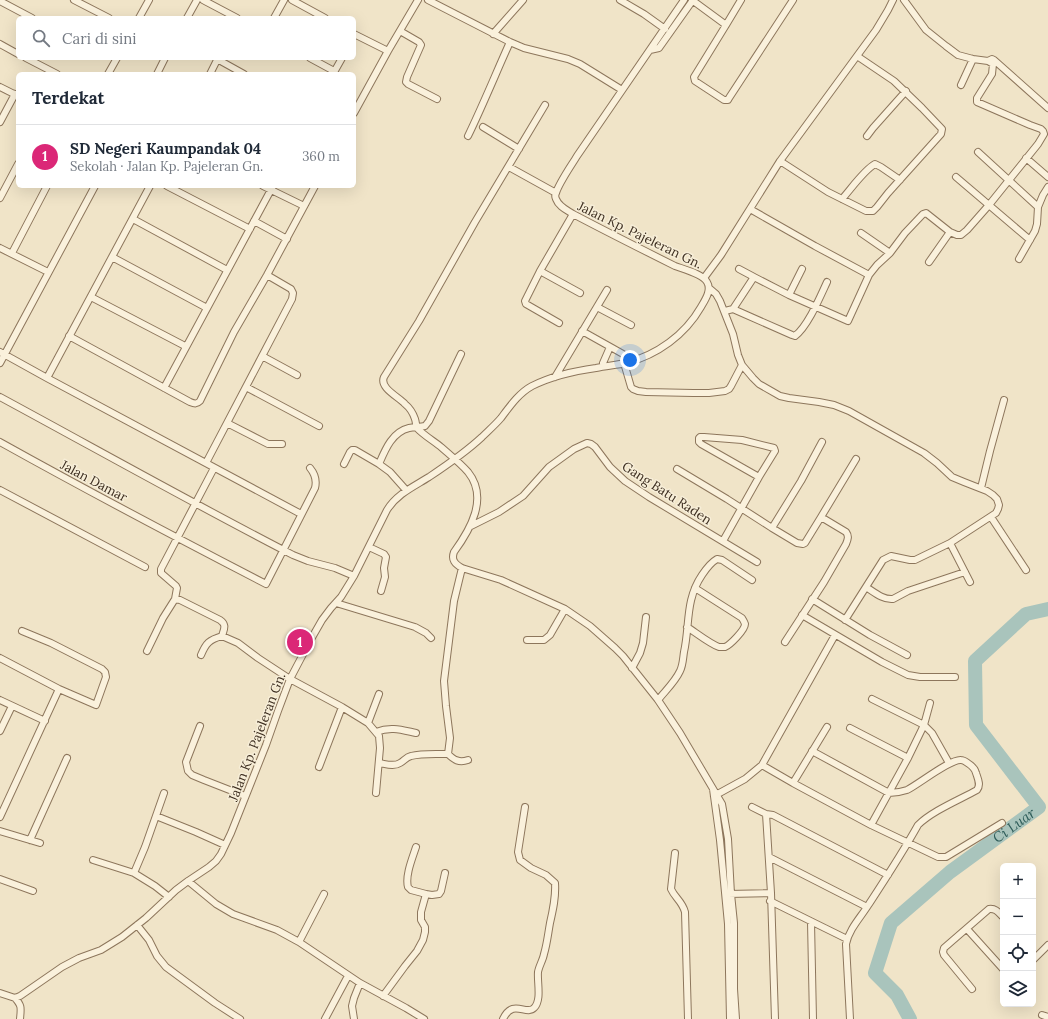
<!DOCTYPE html>
<html lang="id">
<head>
<meta charset="utf-8">
<style>
	body { margin:0; font-family:Lora,serif; background:#f2f2f3; color:#1f2937 }
	.controls { position:absolute; right:12px; bottom:12px; display:grid; overflow:hidden; border-radius:6px; box-shadow:0 4px 16px #0002 }
	.controls button { width:36px; height:36px; display:grid; place-items:center; padding:0; border:0; border-bottom:1px solid #e0e1e3; background:#fff; color:#1f2937; font:20px sans-serif }
	.you { position:absolute; left:630px; top:360px; width:14px; height:14px; margin:-10px; border:3px solid #fff; border-radius:50%; background:#1a73e8; box-shadow:0 0 0 6px #1a73e833 }
	.badge { display:grid; place-items:center; width:26px; height:26px; border-radius:50%; background:#db2777; color:#fff; font-size:13px; font-weight:700 }
	.pin { position:absolute; translate:-50% -50%; border:2px solid #fff; box-shadow:0 1px 4px #0006 }
	.list { margin:0; padding:0; list-style:none }
	h2 { display:flex; justify-content:space-between; align-items:center; height:52px; margin:0; padding:0 16px; font-size:17px }
	h2 small { font-size:13px; font-weight:400; color:#747a83 }
	.list li { display:grid; grid-template-columns:26px 1fr auto; gap:12px; align-items:center; box-sizing:border-box; height:64px; padding:0 16px; border-top:1px solid #e0e1e3 }
	.list b { display:block; font-size:15px; white-space:nowrap }
	.list p { margin:0; font-size:13px; white-space:nowrap; color:#747a83 }
	.list em { font-size:13px; font-style:normal; color:#747a83 }
	.icon { flex:none; width:22px; height:22px; fill:none; stroke:currentColor; stroke-width:2; stroke-linecap:round; stroke-linejoin:round }
	.map { position:relative; flex:none; width:1048px; height:1019px; overflow:hidden }
	.search { position:absolute; background:#fff; box-shadow:0 4px 16px #0002; left:16px; top:16px; width:340px; height:44px; display:flex; align-items:center; gap:10px; box-sizing:border-box; padding:0 14px; border-radius:6px; color:#747a83; font-size:15px }
	.panel { position:absolute; background:#fff; box-shadow:0 4px 16px #0002; left:16px; top:72px; width:340px; height:116px; border-radius:6px }
	.map>svg:first-child { display:block }
	.lines { fill:none; stroke-linecap:round; stroke-linejoin:round }
	.river { stroke:#a9c4bc; stroke-width:14 }
	.minor-casing { stroke:#8d765c; stroke-width:8 }
	.minor { stroke:#faf1dc; stroke-width:6 }
	.labels { text-anchor:middle; dominant-baseline:central; stroke-width:3; stroke-linejoin:round; paint-order:stroke }
	.street-label { font-size:13px; fill:#3d2e20; stroke:#f7eed8 }
	.water-label { font-size:14px; font-style:italic; fill:#2f5d5a; stroke:#f7eed8 }
</style>
</head>
<body>
<div class="map">
<svg width="1048" height="1019" viewBox="0 0 1048 1019">
	<rect width="100%" height="100%" fill="#f0e4c8"/>
	<g class="lines">
		<path class="river" id="s1" d="M910 1019 897 995 875 973 891 923 950 872 1039 807 976 725 975 661 1026 614 1048 609"/>
		<defs>
			<path id="minor" d="M74 0 109 18
				M203 0 237 18
				M292 0 325 18
				M428 0 510 42 524 48 568 59 580 64 622 90
				M620 0 644 14 665 29
				M692 0 726 25 741 0
				M0 1 32 18
				M139 18 149 0
				M187 18 197 0
				M274 18 284 0
				M726 25 694 77 695 81 724 100H728L729 98 793 0
				M400 31 419 42 421 45 407 77 406 82 408 84 437 99
				M354 34 388 51
				M493 34 523 0
				M0 44 18 54
				M650 50 659 48 693 0
				M26 58 57 74
				M310 58 334 71
				M217 59 244 74
				M988 61 992 59 994 60 1048 108
				M108 74 117 58
				M157 74 165 58
				M210 74 218 58
				M333 74 342 58
				M961 85 973 59
				M0 87 18 96
				M545 105 475 222 419 321 384 377C379 388 399 397 405 404 410 408 413 413 415 419 416 422 416 426 417 428 422 434 435 442 441 447 450 455 460 463 468 472 489 498 470 530 454 552 451 560 455 564 462 568L501 580 565 609 590 626 615 648 623 656 658 700 680 733 722 804 728 839 731 894 734 923V989L736 1019
				M354 113 388 51 418 0
				M0 122 15 94
				M483 127 519 149
				M468 136C483 105 496 73 510 42
				M867 136 873 128 906 91
				M978 152 1038 207
				M1026 158 1048 177
				M780 161 828 192 866 211H873L877 207 888 193 941 134 942 129 922 108 894 81 857 56
				M509 167 556 193
				M956 177 1030 240
				M167 186 250 229
				M263 186 304 206
				M0 198 18 164
				M842 199C851 189 864 170 875 164L881 167 900 180
				M750 209 815 246 869 275
				M133 219 227 270
				M254 221 287 239
				M861 233 890 253
				M0 248 48 272
				M12 253 47 186
				M112 257 207 308
				M1019 259 1035 231 1037 224 1038 207 1043 195 1048 187
				M929 262 950 232
				M739 269 754 277
				M540 271 580 293
				M704 278 721 255 780 161 876 30 888 10 893 0
				M709 288 716 294 720 301 733 334 738 355 742 365 753 378 759 384 780 396 789 398 819 402 834 405 849 411 924 453 937 463 952 477 964 482 987 491 993 495 997 499 999 505 998 509 996 513 950 543 915 560H910L891 556 883 560 845 620
				M789 295 802 269
				M91 297 185 346
				M597 307 631 325
				M733 309 792 335 795 336C808 326 820 297 827 282
				M725 311 733 309 754 277 789 295 848 321 869 275 877 265 890 253 905 233 923 214 926 213 950 232 957 235H961L967 230 989 205 1038 144 1044 134 1043 131 1041 129 1030 125 977 102V98L992 74 993 64 988 61 973 59 958 55 946 46 926 30 904 0
				M559 323 526 304 525 301 540 271 573 214
				M582 331 623 354
				M69 336 190 402C195 404 197 404 200 401L234 332 267 275 315 186
				M0 352 47 378 301 514
				M262 356 297 375
				M0 363 95 186
				M603 363 610 347
				M624 363 631 387 633 389 638 391 646 392 693 393H709L725 391 729 389 731 386 742 365
				M555 377 607 290
				M47 378 150 186
				M246 387 319 426
				M164 388 273 186
				M0 397C98 450 194 504 293 555L308 561 335 568 354 576
				M227 423 268 444H282
				M0 442C88 491 177 538 266 584L315 488C317 480 315 474 310 468
				M206 463 292 299 293 293 291 289 267 275
				M344 464 350 452 352 450H355L379 464 390 472 406 490
				M379 464C385 450 392 432 409 428 414 427 420 427 425 426L429 421 461 354
				M677 469 727 499 772 528 797 543 803 544 805 543 821 517 846 532C849 536 848 539 846 544L824 582 785 642
				M981 488 990 451 1004 400
				M0 490 145 567
				M821 517 856 459
				M991 517 1026 570
				M471 526 499 512 523 496 549 467 574 449 587 443 591 444 595 447 610 467 625 481 649 497 757 562
				M772 528 801 481 822 442
				M723 541 759 477 775 451 774 448 742 440 704 437H700L699 438V442L701 444 759 477
				M950 543 970 582
				M369 547 384 554 386 557 384 568 385 577 381 591
				M866 587C874 592 883 600 893 599L908 591 965 572
				M175 599 180 600 220 620C227 625 224 629 222 636
				M812 599 870 635 907 655
				M336 603 415 627 426 633 431 638
				M802 615 882 662 908 675 920 677H955
				M687 627C695 632 710 644 719 647 721 647 723 647 725 647 730 645 745 630 745 624 744 621 743 620 742 618L695 588
				M527 640H544L550 635 565 609
				M147 651 163 618 175 599 177 588 176 586 161 573V569L214 468
				M201 655C206 643 209 640 222 636L238 643 258 658 290 679 342 707 368 723 379 736 380 748 376 793
				M0 658 59 689 96 705 106 677 105 672 102 669 51 643 22 631
				M632 668 640 653 643 643 646 617
				M872 699 924 725 932 733 949 763
				M0 700 45 721
				M658 700C665 691 675 682 680 671 683 665 683 658 684 652 690 625 685 600 702 575 706 569 710 563 717 559L722 560 752 580
				M368 723 379 694
				M200 726 186 762 188 771 192 775 204 780 245 796
				M850 728 908 758
				M0 731 12 706
				M376 732C391 726 402 730 416 733
				M812 751 889 793C895 793 901 792 907 790 919 784 950 759 961 760 964 760 966 762 969 764 972 766 975 769 976 773 978 779 981 785 977 790 959 800 932 811 918 825 903 852 886 878 869 904 861 917 849 929 846 944L850 1019
				M448 754 450 738 446 706 444 681 454 601 462 568
				M379 763C386 764 394 767 400 763 404 761 406 757 411 756 422 753 436 754 448 754 454 760 459 763 468 760
				M762 765 793 783 871 825 938 857H946L1002 823
				M319 767 342 707
				M793 783 827 727
				M713 789 720 840 728 924 730 1019
				M714 796 745 779 762 765 835 635
				M752 807 766 814 773 815 888 875
				M766 814 771 893 775 1019
				M156 816 196 832 225 845
				M0 817 59 689
				M871 825 908 758 924 725 930 703
				M0 831 40 843
				M30 840 67 758
				M675 853 671 889C675 898 682 901 685 912L688 1019
				M769 857 867 907
				M93 860 134 873 155 886 169 897
				M134 873 145 847 164 793
				M0 879 33 891
				M188 881 216 904 233 914 277 930 299 942 360 983 406 1008 424 1019
				M426 894 432 895 439 894 441 891 445 873
				M728 894 771 893
				M770 901 847 939
				M811 922 813 1019
				M137 925 149 940 157 956 166 967 215 1003 240 1019
				M967 929 1003 969
				M299 942 324 894
				M1033 960 1048 945
				M972 989 944 955 943 952 944 948 989 909C996 908 999 913 1003 917
				M0 993 15 998 20 996 62 967 79 958 101 950 122 937 146 918 176 890 188 881 209 867 216 861 221 854 231 833 266 745 278 711 290 679 310 641 322 620 331 608 341 597 354 576 387 510C397 494 413 487 429 477 447 465 466 452 482 437 488 431 495 425 501 418 510 406 519 393 532 386 552 376 574 371 596 368 606 366 616 365 626 363 657 355 685 335 701 307 705 300 712 290 707 282 703 274 683 269 675 266 641 249 607 232 573 214 567 210 559 207 556 199 555 197 555 195 556 193 559 183 571 166 577 156L684 0
				M383 996 405 966 417 951 423 940 425 932V927L421 920V912L426 894 411 890 408 887C405 876 412 859 416 847
				M15 998C22 1006 21 1008 20 1019
				M1042 1015 1048 1017
				M325 1019 348 976
				M354 1019 352 1006 354 998 360 983
				M503 1019C513 998 526 1016 534 1008 542 1000 537 982 538 972 539 966 543 960 544 954 547 944 548 934 550 923 553 910 556 897 555 883L546 875 531 868 520 860 518 852 525 807"/>
		</defs>
		<use href="#minor" class="minor-casing"/>
		<use href="#minor" class="minor"/>
	</g>
	<g class="labels">
		<g class="street-label">
			<text transform="translate(640 235) rotate(26)">Jalan Kp. Pajeleran Gn.</text>
			<text transform="translate(94 481) rotate(28)">Jalan Damar</text>
			<text transform="translate(667 493) rotate(33)">Gang Batu Raden</text>
			<text transform="translate(257 737) rotate(-69)">Jalan Kp. Pajeleran Gn.</text>
		</g>
		<g class="water-label">
			<text stroke="none"><textPath href="#s1" startOffset="268">Ci Luar</textPath></text>
		</g>
	</g>
</svg>
<div class="controls">
<button>+</button>
<button>−</button>
<button><svg class="icon" aria-label="locate" viewBox="0 0 24 24"><circle cx="12" cy="12" r="6"/><path d="M12 2v4M12 18v4M2 12h4M18 12h4"/></svg></button>
<button><svg class="icon" aria-label="layers" viewBox="0 0 24 24"><path d="M12 4l9 5-9 5-9-5zM3 14l9 5 9-5"/></svg></button>
</div>
<div class="you"></div>
<div class="pin badge" style="left:300px;top:642px">1</div>
<div class="search"><svg class="icon" aria-label="search" viewBox="0 0 24 24"><circle cx="10" cy="10" r="6"/><path d="M15 15l6 6"/></svg>Cari di sini</div>
<section class="panel">
<h2>Terdekat<small></small></h2>
<ul class="list">
<li><span class="badge">1</span><div><b>SD Negeri Kaumpandak 04</b><p>Sekolah · Jalan Kp. Pajeleran Gn.</p></div><em>360 m</em></li>
</ul>
</section>
</div>
</body>
</html>
